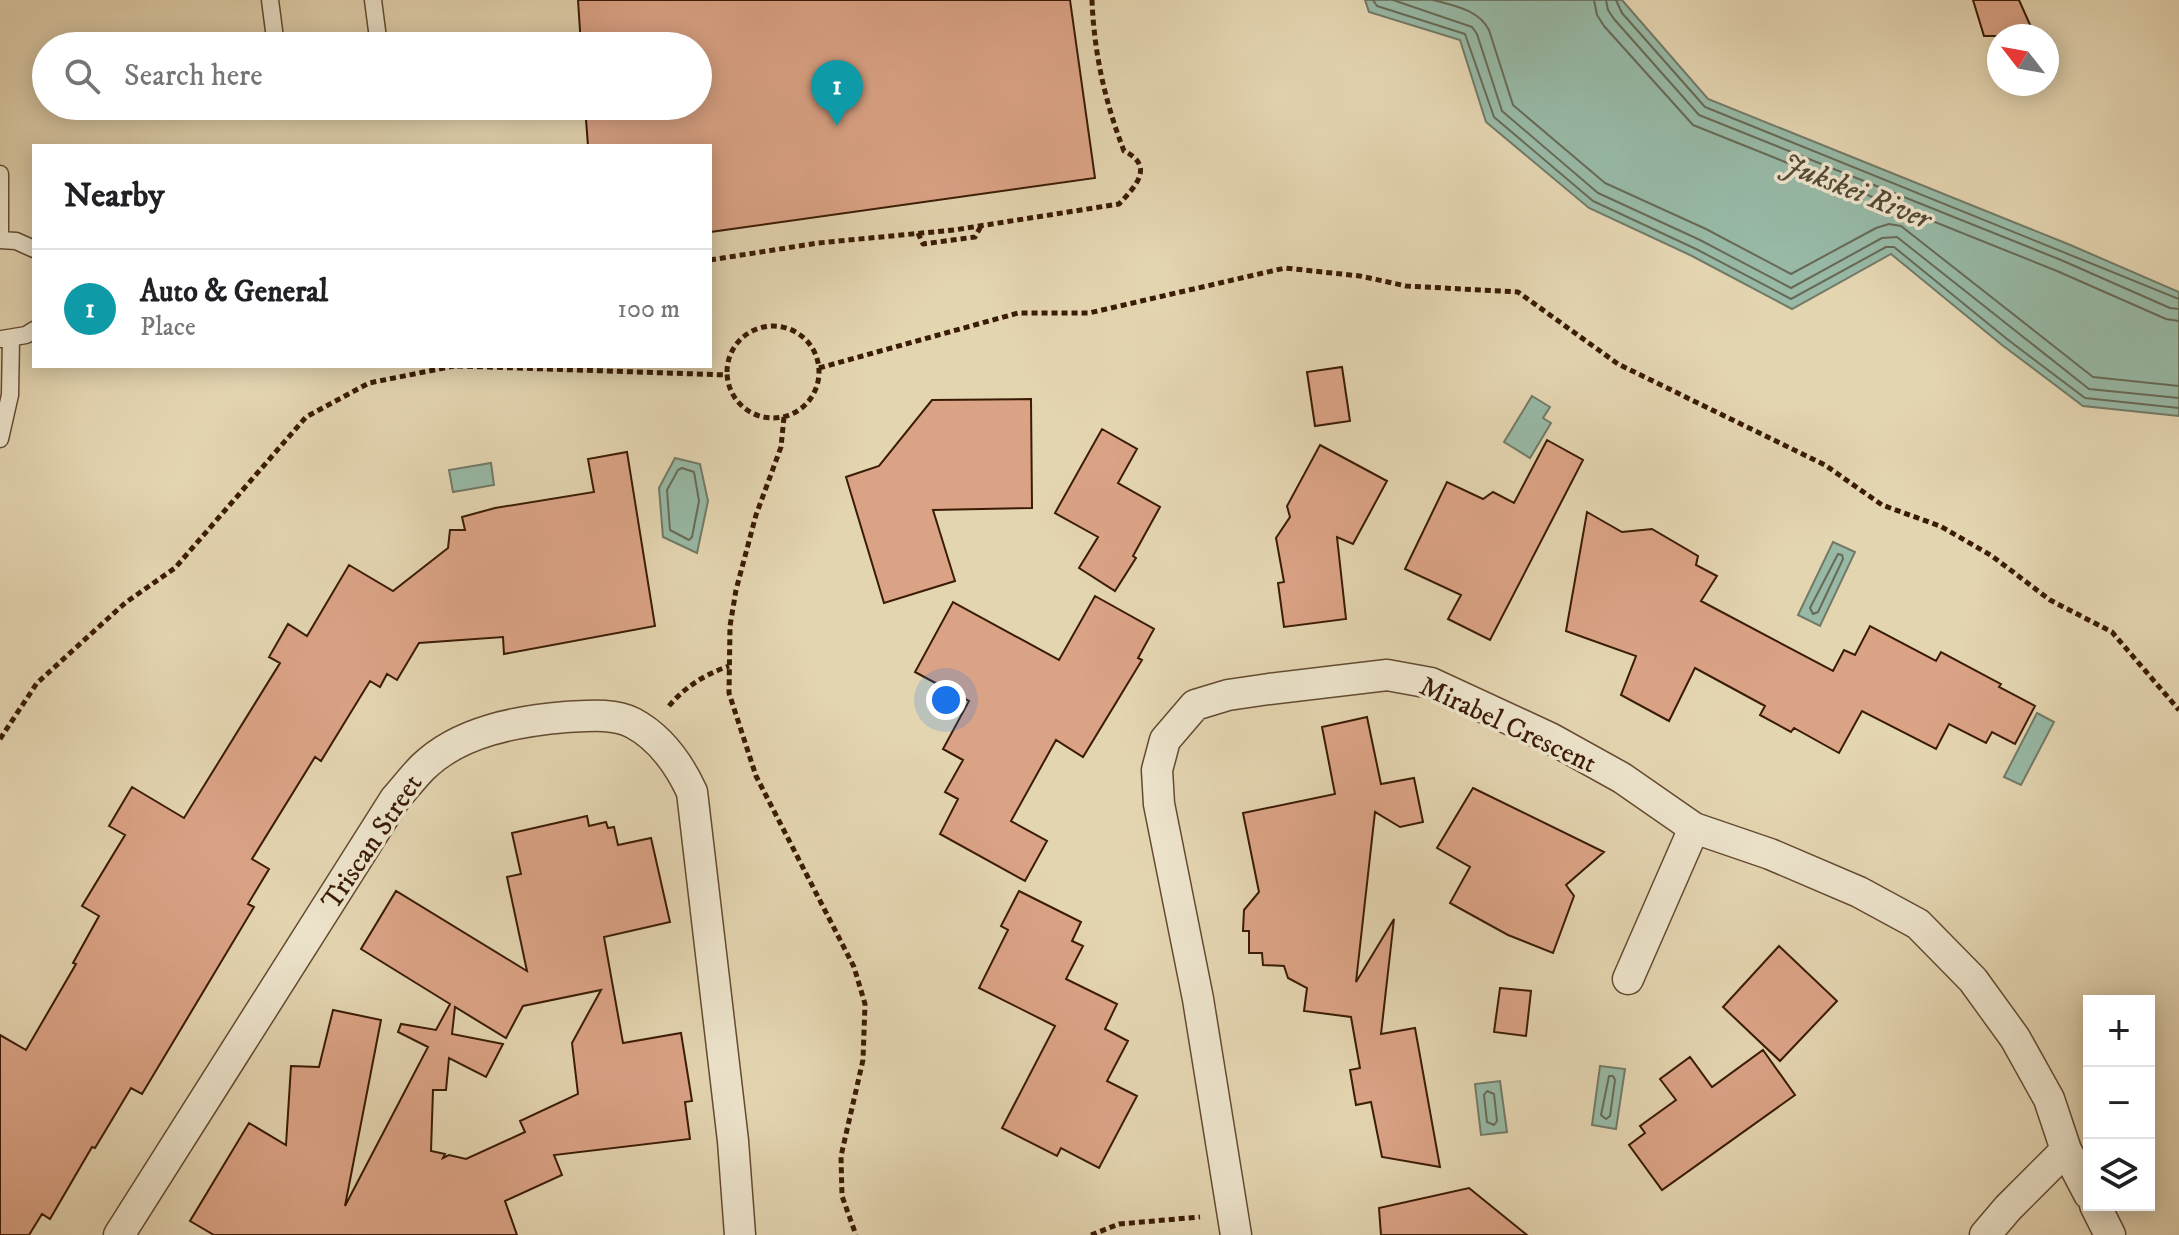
<!DOCTYPE html>
<html lang="en">
<head>
<meta charset="utf-8">
<style>
	body { margin:0; font-family:"IM FELL DW Pica",serif; background:#f6f6f6; color:#202124 }
	.controls { position:absolute; right:24px; bottom:24px; display:grid; overflow:hidden; border-radius:0px; box-shadow:0 4px 20px #0003 }
	.controls button { width:72px; height:72px; display:grid; place-items:center; padding:0; border:0; border-bottom:2px solid #e0e0e0; background:#fff; color:#202124; font:40px sans-serif }
	.compass { position:absolute; left:1987px; top:24px; width:72px; height:72px; border-radius:50%; background:#fff; box-shadow:0 4px 20px #0003; rotate:301deg }
	.you { position:absolute; left:946px; top:700px; width:28px; height:28px; margin:-20px; border:6px solid #fff; border-radius:50%; background:#1a73e8; box-shadow:0 0 0 12px #1a73e833 }
	.badge { display:grid; place-items:center; width:52px; height:52px; border-radius:50%; background:#ea580c; color:#fff; font-size:26px; font-weight:700 }
	.pin { position:absolute; translate:-50% -66px; filter:drop-shadow(0 2px 4px #0008) }
	.pin::after { content:''; position:absolute; top:42px; width:28px; height:24px; background:inherit; clip-path:polygon(0 0,100% 0,50% 100%) }
	.list { margin:0; padding:0; list-style:none }
	h2 { display:flex; justify-content:space-between; align-items:center; height:104px; margin:0; padding:0 32px; font-size:34px }
	h2 small { font-size:26px; font-weight:400; color:#757577 }
	.list li { display:grid; grid-template-columns:52px 1fr auto; gap:24px; align-items:center; box-sizing:border-box; height:120px; padding:0 32px; border-top:2px solid #e0e0e0 }
	.list b { display:block; font-size:30px; white-space:nowrap }
	.list p { margin:0; font-size:26px; white-space:nowrap; color:#757577 }
	.list em { font-size:26px; font-style:normal; color:#757577 }
	.icon { flex:none; width:44px; height:44px; fill:none; stroke:currentColor; stroke-width:2; stroke-linecap:round; stroke-linejoin:round }
	.map { position:relative; flex:none; width:2179px; height:1235px; overflow:hidden }
	.search { position:absolute; background:#fff; box-shadow:0 4px 20px #0003; left:32px; top:32px; width:680px; height:88px; display:flex; align-items:center; gap:20px; box-sizing:border-box; padding:0 28px; border-radius:44px; color:#757577; font-size:30px }
	.panel { position:absolute; background:#fff; box-shadow:0 4px 20px #0003; left:32px; top:144px; width:680px; height:224px; border-radius:0px }
	.map>svg:first-child { display:block }
	.water { fill:#97b9a6; stroke:#727a66; stroke-width:2 }
	.lines { fill:none; stroke-linecap:round; stroke-linejoin:round }
	.shore { stroke:#686a56; stroke-width:2 }
	.building { fill:#dba386; stroke:#3a1b05; stroke-width:2; fill-rule:evenodd }
	.service-casing { stroke:#644a30; stroke-width:19 }
	.minor-casing { stroke:#644a30; stroke-width:33 }
	.path { stroke:#3a1b05; stroke-width:5; stroke-dasharray:6 4; stroke-linecap:butt }
	.service { stroke:#ede4cc; stroke-width:16 }
	.minor { stroke:#ede4cc; stroke-width:30 }
	.labels { text-anchor:middle; dominant-baseline:central; stroke-width:7; stroke-linejoin:round; paint-order:stroke }
	.street-label { font-size:28px; fill:#3a1b05; stroke:#ede4cc }
	.water-label { font-size:30px; font-style:italic; fill:#564a35; stroke:#ede4cc }
</style>
</head>
<body>
<div class="map">
<svg width="2179" height="1235" viewBox="0 0 2179 1235">
	<rect width="100%" height="100%" fill="#e4d5b1"/>
	<filter id="stains"><feTurbulence type="fractalNoise" baseFrequency=".0025" numOctaves="4"/><feColorMatrix values="0 0 0 0 .2 0 0 0 0 .09 0 0 0 0 .02 0 0 0 .5 -.17"/></filter>
	<radialGradient id="worn" r=".72"><stop offset=".6" stop-color="#630" stop-opacity="0"/><stop offset="1" stop-color="#630" stop-opacity=".3"/></radialGradient>
	<path class="water" d="M1365 0H1622L1708 99 2068 244 2179 292V416L2083 406 2002 345 1891 254 1792 309 1692 256 1589 208 1486 122 1460 40 1369 12Z
		M1532 396 1550 407 1543 418 1551 423 1530 458 1504 442Z
		M675 458 700 464 708 501 697 553 663 537 659 488Z
		M491 463 494 485 453 492 449 470Z
		M1833 542 1855 552 1820 626 1798 615Z
		M2037 713 2054 722 2021 785 2004 777Z
		M1600 1066 1625 1069 1616 1129 1592 1125Z
		M1500 1081 1507 1132 1481 1135 1475 1084Z"/>
	<g class="lines">
		<path class="shore" d="M1373 0 1377 6 1465 34 1494 117 1593 201 1696 249 1791 299 1886 247H1894L2007 339 2085 398 2179 408
			M1393 0 1472 27 1477 34 1502 111 1598 193 1700 240 1791 288 1882 238 1897 237 2089 389 2179 398
			M1433 0C1454 6 1478 9 1489 30L1513 105 1605 183 1706 229 1791 274 1876 228 1889 224 1901 226 2093 377 2179 386
			M1594 0 1597 15 1604 26 1693 125 2057 271 2166 319 2179 321
			M1606 0 1608 10 1614 19 1699 115 2061 260 2170 308 2179 309
			M1616 0 1622 13 1705 107 2179 299
			M682 468 694 472 699 501 692 537 689 540 670 530 667 490 678 470Z
			M1838 554 1842 555 1843 559 1818 612 1813 614 1810 608Z
			M1609 1076H1613L1615 1080 1610 1116 1606 1119 1601 1115Z
			M1487 1091 1494 1094 1497 1121 1494 1125 1487 1122 1484 1095Z"/>
	</g>
	<path class="building" d="M578 0H1070L1095 178 710 232V146H588L585 106H698V46H581Z
		M1973 0H2019L2035 36H1984Z
		M1342 367 1350 421 1315 426 1307 372Z
		M1031 399 1032 508 933 510 955 581 884 603 846 477 879 466 932 400Z
		M1102 429 1137 449 1118 483 1160 507 1133 556 1136 558 1115 591 1079 568 1098 537 1055 513Z
		M1547 440 1583 460 1490 640 1448 619 1461 595 1405 569 1447 482 1483 499 1493 492 1514 503Z
		M1320 445 1387 481 1353 544 1337 537 1346 619 1284 627 1278 583 1284 582 1276 538 1290 517 1287 506Z
		M627 452 655 626 504 654 503 637 419 643 397 680 387 674 380 687 370 681 321 761 315 757 252 859 269 869 248 904 254 907 142 1094 131 1088 95 1148 92 1147 50 1219 42 1214 29 1235H0V1035L26 1050 76 964 73 963 99 916 82 906 125 835 109 826 132 787 184 818 280 663 269 657 288 624 307 636 349 565 393 591 448 548 450 530H465L462 517 495 508 594 492 588 459Z
		M1587 512 1622 532 1652 529 1698 556 1696 565 1717 576 1701 601 1833 671 1844 650 1855 655 1870 626 1936 661 1941 652 2001 684 1999 687 2035 706 2015 744 1992 732 1986 743 1949 724 1936 749 1862 711 1839 753 1794 728 1791 732 1760 715 1765 706 1695 668 1669 721 1621 695 1636 656 1566 631Z
		M1095 596 1154 629 1138 658 1142 660 1083 757 1056 740 1011 821 1047 841 1025 881 940 834 958 799 945 792 963 760 943 749 969 701 915 672 953 602 1059 660Z
		M1367 717 1381 784 1414 778 1423 822 1400 827 1375 812 1356 982 1394 919 1381 1034 1415 1028 1440 1167 1382 1157 1371 1102 1356 1105 1350 1070 1360 1068 1351 1017 1304 1011 1307 988 1288 978 1284 966 1263 965 1262 953H1249V931H1243L1244 910 1259 892 1243 813 1335 794 1322 727Z
		M1473 788 1604 852 1566 885 1574 896 1553 953 1508 935 1450 903 1470 867 1437 848Z
		M587 816 589 826 606 822 608 828 614 827 618 845 651 838 670 922 604 937 623 1043 681 1033 692 1101 685 1102 690 1139 554 1155 562 1175 505 1201 517 1235H214L190 1221 249 1123 286 1145 291 1066 319 1067 333 1010 381 1020 345 1206 428 1047 398 1032 401 1024 436 1030 450 1004 361 949 396 891 527 971 507 877 521 874 512 833ZM601 990 572 1043 578 1094 520 1121 525 1132 466 1159 449 1155 443 1158 445 1154 431 1151 433 1090H446L449 1058 486 1077 503 1044 452 1034 455 1007 506 1038 523 1006Z
		M1019 891 1081 922 1072 941 1083 946 1066 979 1117 1004 1105 1029 1128 1041 1107 1081 1137 1096 1099 1168 1061 1148 1057 1156 1002 1128 1055 1026 979 988 1008 930 1001 926Z
		M1779 946 1837 1001 1780 1061 1723 1007Z
		M1500 988 1531 991 1526 1036 1494 1032Z
		M1763 1050 1795 1095 1662 1190 1629 1145 1645 1133 1640 1126 1676 1100 1660 1079 1690 1057 1712 1087Z
		M1469 1188 1527 1235H1381L1379 1208Z"/>
	<g class="lines">
		<defs>
			<path id="service" d="M270 0 276 46
				M373 0 379 46
				M0 174V240L16 241 34 249
				M2 339 26 335 34 330
				M0 439 10 395 11 339"/>
			<path id="minor" d="M1628 979 1694 828
				M2095 1205 2110 1235
				M119 1235 395 799C404 789 413 777 423 767 460 731 518 721 566 717 588 716 613 713 633 723 661 738 679 764 692 792L733 1141 740 1235
				M1236 1235 1198 999 1159 804 1157 770 1165 740 1195 705 1228 695 1269 689 1387 675 1431 683 1550 738 1622 778 1694 828 1770 854 1859 892 1918 924 1973 980 2015 1038 2049 1099 2066 1150 2089 1194
				M1985 1235 2008 1208 2066 1150"/>
		</defs>
		<use href="#service" class="service-casing"/>
		<use href="#minor" class="minor-casing"/>
		<path class="path" d="M918 233 923 244 975 237 981 226
			M710 260 818 243 954 230 1119 204C1136 186 1155 166 1124 151 1105 102 1094 53 1092 0
			M727 372a46 46 0 1 1 92 0a46 46 0 1 1-92 0Z
			M457 366 727 375
			M819 368 1018 313H1089L1285 268 1360 276 1406 286 1518 292 1618 364 1825 465 1882 505 1940 526 1992 556 2050 600 2112 632 2179 710
			M784 417 781 447 756 515 736 590 730 626 729 693 756 776 854 967 865 1004 863 1060 841 1156 842 1196 856 1235
			M669 706C686 686 704 675 729 666
			M0 739 37 683 125 603 175 568 306 417 369 383 454 366
			M1091 1235 1119 1224 1200 1217"/>
		<use href="#service" class="service"/>
		<use href="#minor" class="minor"/>
	</g>
	<g class="labels">
		<g class="street-label">
			<text transform="translate(1508 725) rotate(25)">Mirabel Crescent</text>
			<text transform="translate(372 842) rotate(-56)">Triscan Street</text>
		</g>
		<g class="water-label">
			<text transform="translate(1856 192) rotate(22)">Jukskei River</text>
		</g>
	</g>
	<rect width="100%" height="100%" filter="url(#stains)"/>
	<rect width="100%" height="100%" fill="url(#worn)"/>
</svg>
<div class="controls">
<button>+</button>
<button>−</button>
<button><svg class="icon" aria-label="layers" viewBox="0 0 24 24"><path d="M12 4l9 5-9 5-9-5zM3 14l9 5 9-5"/></svg></button>
</div>
<svg class="compass" viewBox="-18 -18 36 36"><path d="M0-13l5 13h-10z" fill="#e53935"/><path d="M0 13l5-13h-10z" fill="#757577"/></svg>
<div class="you"></div>
<div class="pin badge" style="left:837px;top:126px;background:#0f9aa8">1</div>
<div class="search"><svg class="icon" aria-label="search" viewBox="0 0 24 24"><circle cx="10" cy="10" r="6"/><path d="M15 15l6 6"/></svg>Search here</div>
<section class="panel">
<h2>Nearby<small></small></h2>
<ul class="list">
<li><span class="badge" style="background:#0f9aa8">1</span><div><b>Auto &amp; General</b><p>Place</p></div><em>100 m</em></li>
</ul>
</section>
</div>
</body>
</html>
